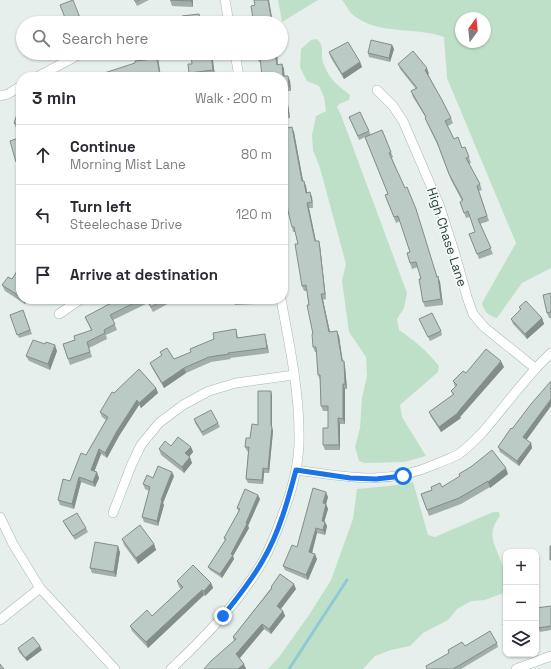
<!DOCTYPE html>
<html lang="en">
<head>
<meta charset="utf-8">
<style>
	body { margin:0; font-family:"Space Grotesk",sans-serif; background:#f7f7f7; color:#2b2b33 }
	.controls { position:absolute; right:12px; bottom:12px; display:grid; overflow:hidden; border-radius:8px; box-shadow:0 1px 3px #0004 }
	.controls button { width:36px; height:36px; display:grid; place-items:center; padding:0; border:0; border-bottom:1px solid #e1e1e2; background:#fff; color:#2b2b33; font:20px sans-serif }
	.compass { position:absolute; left:455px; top:12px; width:36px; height:36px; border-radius:50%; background:#fff; box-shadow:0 1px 3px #0004; rotate:15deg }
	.stop { position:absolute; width:12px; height:12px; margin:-9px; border:3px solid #1a73e8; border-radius:50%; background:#fff }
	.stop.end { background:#1a73e8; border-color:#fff; box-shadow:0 1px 4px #0008 }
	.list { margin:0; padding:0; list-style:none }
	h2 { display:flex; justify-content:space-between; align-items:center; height:52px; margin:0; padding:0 16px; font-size:17px }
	h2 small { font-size:13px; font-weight:400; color:#7c7c81 }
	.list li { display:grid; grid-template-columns:26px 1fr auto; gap:12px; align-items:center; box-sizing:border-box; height:60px; padding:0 16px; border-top:1px solid #e1e1e2 }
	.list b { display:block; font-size:15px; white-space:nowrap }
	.list p { margin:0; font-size:13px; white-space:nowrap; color:#7c7c81 }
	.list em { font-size:13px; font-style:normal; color:#7c7c81 }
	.icon { flex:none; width:22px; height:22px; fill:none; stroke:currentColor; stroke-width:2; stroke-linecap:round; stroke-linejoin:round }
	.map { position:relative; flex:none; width:551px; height:669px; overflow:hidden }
	.search { position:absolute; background:#fff; box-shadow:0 1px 3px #0004; left:16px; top:16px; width:272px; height:44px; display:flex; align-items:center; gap:10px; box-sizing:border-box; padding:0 14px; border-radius:22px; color:#7c7c81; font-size:15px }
	.panel { position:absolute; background:#fff; box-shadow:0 1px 3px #0004; left:16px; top:72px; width:272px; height:232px; border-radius:16px }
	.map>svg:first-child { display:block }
	.green { fill:#bfe0c8; fill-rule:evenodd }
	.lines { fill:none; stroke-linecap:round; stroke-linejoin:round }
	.stream { stroke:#8ec9d4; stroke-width:3 }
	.minor-casing { stroke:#a8b8b2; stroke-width:10 }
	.minor { stroke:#fff; stroke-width:9 }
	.wall { fill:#a1aea9 }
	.shaded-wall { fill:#838d89 }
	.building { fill:#bbcac4; stroke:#838d89 }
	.route { stroke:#1a73e8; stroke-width:5 }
	.labels { text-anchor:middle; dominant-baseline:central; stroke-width:3; stroke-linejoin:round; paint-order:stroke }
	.street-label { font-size:13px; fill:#24423a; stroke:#f7fbf9 }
</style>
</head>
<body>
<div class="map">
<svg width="551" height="669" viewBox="0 0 551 669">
	<rect width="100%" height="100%" fill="#e6efeb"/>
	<path class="green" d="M278 0H318L282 22Z
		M342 0H551V268L522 283 497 318C489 316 484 312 482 303L516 243 447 78 444 37C414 26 380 36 353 15 348 11 346 4 342 0ZM461 18H485V42H461Z
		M317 39C323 45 322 49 322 57 322 61 324 65 326 69 330 80 341 88 350 95L349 100 339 104 337 107 341 115 407 293 404 308 397 319 399 330C414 340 428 352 439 366L438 372 400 405 402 417 426 456 404 462 365 463 359 461 355 447 360 428 362 398 367 376 366 357 349 332 342 281 346 264 320 168 313 150 312 135 316 116 326 111 324 97 319 86 307 81 300 67 301 49 311 40Z
		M413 482 428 535 435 537 493 512H499L500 516C485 535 496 546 502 564 505 573 506 581 506 592L485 600 471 601 457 609 448 620 423 633 410 646 391 650 375 656 363 669H268L279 657 309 615 331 580 353 519 357 489 389 486Z"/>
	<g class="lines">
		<path class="stream" d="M289 669 347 580"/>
		<defs>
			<path id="minor" d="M225 0 229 23
				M235 53 239 77
				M37 77 82 53
				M377 90 393 106 403 121 440 207 455 254 467 297 473 314 484 327 535 368
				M0 96 8 94 21 86
				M59 314 81 299
				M296 470C347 477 387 486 436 464 443 461 452 458 459 454 466 449 475 440 481 434 505 407 525 377 551 353
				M113 513 131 466 141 445 159 423 183 405 209 391 236 383 294 375
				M0 517 13 544 40 588 115 669
				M0 620 40 588
				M171 669C205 637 239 602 263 561 272 545 278 528 284 511 293 487 300 460 299 434 299 388 289 344 281 299
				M516 669 551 656"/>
		</defs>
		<use href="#minor" class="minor-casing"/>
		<use href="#minor" class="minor"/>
	</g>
	<path class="wall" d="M134 0H149L137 6Z
		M170 0H193V7L172 6Z
		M392 45 394 49 390 62 369 57 368 53Z
		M329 52 360 62 362 67 344 79 331 58Z
		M191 53H212L215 76 203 77H191L189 73 192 64Z
		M256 53H277L278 65 282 64 284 69V76H288L290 81 291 91H286L290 118 283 119V77L261 62H259L257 57Z
		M398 64 429 74H428L451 118 453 123 448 126 454 139 462 148 465 147 471 163 469 164 480 184 482 190 479 191 489 221 480 224 493 254 479 259 469 234 475 232 470 217 466 218 460 202 462 201 451 180 439 148 427 123 426 118 413 97 411 91 416 89 400 69Z
		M21 103V130L16 128 14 123Z
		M349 117 369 131 371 135 382 130 393 157 392 158 437 277 440 282 443 305 425 307 423 302 421 279 418 267 412 269 410 263V252L400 221 396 223 385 195 388 194 365 137 359 140Z
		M283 129 294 132 303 181 306 186 307 192 312 197 313 208H309L316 241 320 246 326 299 323 300 330 332 339 336 343 361 345 366 347 389H345V424H340V450H325L323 445 328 428V411H323L321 406 320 380 318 375 317 352H315L313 347V334L307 291H304L302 286 298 244 295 232H293L292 227 284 183 283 180Z
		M21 137V164L18 165 16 162Z
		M21 270V299H28L25 304 5 291 2 285 12 279Z
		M551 293V318H549L547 313Z
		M112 299H172L173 301 153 312 148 303 113 320 117 330 106 335 107 339 89 348 92 357 70 365 63 344 75 340 91 330 85 317 113 302Z
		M233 299H255V304L235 305Z
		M519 307 542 318 544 324 527 339 513 324 511 319 520 310Z
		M23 310 32 334 19 338 10 315Z
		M419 319 441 331 442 335 430 341Z
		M236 329 238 338 266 339 269 353 230 358 231 359 211 362 186 373 164 388 152 368 150 363 162 355 160 352 174 359 191 352 214 339Z
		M57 351 50 370 29 361 26 356Z
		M504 367 460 417 461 418 441 432 431 417 429 412 453 395 451 391 455 387 453 381 466 373Z
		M156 388 158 393 141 408 139 405 119 436 107 458 101 454 94 472 99 478 95 487 81 482 74 509 60 505 58 500 86 455 106 420 102 417 100 412 114 393Z
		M272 395V428L273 431 269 473H264L263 484 248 483 246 479 248 452 247 451 245 447 258 425Z
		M551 406 526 440 531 443 532 448 519 466 500 452 498 447 512 429Z
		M194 419 218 423 220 427 203 436 195 423Z
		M171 446 191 447 193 452 189 457 192 463 184 473 161 455 159 449Z
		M459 474H508L490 488V487L461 504 429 516 421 494 442 487 460 477Z
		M174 476 163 503 164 505 158 526 144 522 142 517 149 491 145 489 143 484 153 478Z
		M328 497 326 504 328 509 324 522 327 526 325 535 317 533 312 553 317 559 308 580 285 570 283 566 297 547Z
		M260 499 248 526 249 528 233 556 234 559 222 578 210 570 208 567 225 541 224 538 239 512 237 508Z
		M63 521 86 528 88 532 75 540 65 525Z
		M122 539 154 544 156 550 138 564 124 545Z
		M120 552 116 577 92 573 90 568Z
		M177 581 211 583 213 588 205 596 204 595 148 648 132 631 130 626 152 616 181 589 179 587Z
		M271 587 296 589 281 609 283 611 285 616 271 634 264 629 240 658 246 669H204L234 641 233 637 271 588Z
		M551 606V630L540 632 538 628Z
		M497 643 498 647 461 669H427L426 666 449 654 448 650 465 646Z
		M18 648 42 650 27 661 19 652Z"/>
	<path class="shaded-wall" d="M191 0H193V7L191 1Z
		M268 0H269L273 23H272Z
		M392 45 394 49 390 62 389 58Z
		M156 53 158 57 161 77 160 76Z
		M211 53H212L215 76 213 70Z
		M275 53H277L278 70 277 65Z
		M360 62 362 67 344 79 342 74Z
		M282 64 284 69 285 81 283 76Z
		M427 68 429 74 427 75 425 70Z
		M288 76 290 81 291 91 289 86Z
		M285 86 286 91 290 118 288 113Z
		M292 127 294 132 304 186 302 181Z
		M304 181 306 186 308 198 306 193Z
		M310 192 312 197 313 208 312 202Z
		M307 203 309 208 317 247 315 241Z
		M319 241 320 246 326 299 325 294Z
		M438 276 440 282 443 305 441 299Z
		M321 294 323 300 331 337 329 332Z
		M23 299H28L25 304Z
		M542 318 544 324 527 339 525 334Z
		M337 331 339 336 343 366 342 361Z
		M265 334 266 339 269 353 267 348Z
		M55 345 57 351 50 370 48 364Z
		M344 361 345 366 347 389 345 384Z
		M501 361 504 367 460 417 461 418 441 432 439 427 458 412Z
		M184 368 186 373 164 388 162 383Z
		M343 384 345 389V424L343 419Z
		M156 388 158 393 141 408 139 403Z
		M271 391 272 395V428L273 431 269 473 268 469 271 426Z
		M551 399V406L525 442 523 437Z
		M137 400 139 405 119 436 107 458 105 453 117 431Z
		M338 418 340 424V450L339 445Z
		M531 443 532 448 519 466 517 461Z
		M191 447 193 452 187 459 185 453Z
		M99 449 101 454 93 475 91 470Z
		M190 457 192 463 184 473 182 467Z
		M263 468 264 473 263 484 262 480Z
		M506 468 508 474 490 488 488 482Z
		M97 472 99 478 95 487 93 482Z
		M172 472 174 476 163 503 164 505 158 526 157 521 161 500Z
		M79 477 81 482 74 509 72 504Z
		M326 492 328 497 325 508 323 503Z
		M258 495 260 499 248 526 249 528 233 556 234 559 222 578 220 574 246 523Z
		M326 504 328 509 323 526 322 521Z
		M325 522 327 526 325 535 323 530Z
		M316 528 317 533 311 557 309 552Z
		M154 544 156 550 138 564 136 558Z
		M118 546 120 552 116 577 114 572Z
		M315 554 317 559 308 580 306 575Z
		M211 583 213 588 205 596 204 591Z
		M294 584 296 589 279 611 277 606Z
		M202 590 204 595 148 648 146 642Z
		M283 611 285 616 271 634 269 629Z
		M262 624 264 629 238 660 236 654Z
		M40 646 42 650 27 661 25 658Z
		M244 664 246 669H238Z"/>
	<path class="building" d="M73 0 82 23H67L60 5Z
		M134 0H140L136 2Z
		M170 0H191V1Z
		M254 0H268L272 23H252L251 20 253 19 251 6 255 5Z
		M199 14 201 23H183L182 16Z
		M371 40 392 45 389 58 368 53Z
		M348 42 360 62 342 74 329 52Z
		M413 51 427 68 425 70 442 100 451 118 445 121 454 139 458 137 462 148 465 147 469 157 466 158 480 184 477 186 487 216 478 219 491 248 477 254 469 234 475 232 468 211 464 213 460 202 463 200 449 174 437 142 425 118 426 117 411 91 417 88 398 64Z
		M149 53H156L160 76 156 77H85L93 73 95 76 135 63V61L146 60 145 54Z
		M191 53H211L213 70 189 73 188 64H192Z
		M256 53H275L277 65 282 64 283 76H288L289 86H285L288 113 283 114V77H262L260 57H257Z
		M21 103V125L14 123Z
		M360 112 369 131 358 136 349 117Z
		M292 127 302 181H304L306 193 310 192 312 202 307 203 315 241H319L325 294H321L329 332 337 331 342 361H344L345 384H343V419L338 418 339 445H323V428H328V406H321L320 375H318L316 347H313L312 334H313L307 305H309L306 285 302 286 295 244H298L294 227H292L288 211 284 178H283V129Z
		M382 130 391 152 389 153 405 188 407 187 416 209 437 277 438 276 441 299 423 302 419 279H421L416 262 410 263 407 253 410 252 398 216 394 217 385 195 388 194 365 137Z
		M21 137V160L16 162 10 141Z
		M19 268 21 270V297L2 285 8 277 12 279Z
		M551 293V312L547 313 543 295Z
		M112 299H142L110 315 115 324 104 330 105 333 87 342 90 352 68 359 63 344 75 340 74 336 92 330 85 317 113 302Z
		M146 299H166L151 307Z
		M526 301 542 318 525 334 511 319 521 309 519 307Z
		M23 310 30 330 17 335 10 315Z
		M432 313 441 331 428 337 419 319Z
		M236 329 237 338 265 334 267 348 228 353 229 354 209 357 184 368 162 383 150 363 162 355 160 352 167 348 174 359 191 352 190 349 214 339 213 333Z
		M33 340 45 344 46 342 55 345 48 364 26 356Z
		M486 349 501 361 458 412V413L439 427 429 412 454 394 451 391 457 385 453 381 463 371 466 373Z
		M139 369 156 388 139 403 137 400 117 431 105 453 99 449 91 470 97 472 93 482 79 477 72 504 58 500 63 479 70 481 81 453 86 455 108 417 100 412 112 392 114 393Z
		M551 381V399L523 437 531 443 517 461 498 447 511 428 512 429 531 404Z
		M258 391H271V426L272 427 268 469 263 468 262 480 246 479 249 447H245L246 438H250L252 424 258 425Z
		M211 410 218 423 202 432 194 419Z
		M178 437 191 447 185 453 190 457 182 467 159 449 165 441 171 446Z
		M492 450 506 468 488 482V481L459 498 427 510 421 494 432 490 431 487 440 483 442 487 460 476 459 474 472 466Z
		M158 466 172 472 161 500H162L157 521 142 517 150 487 143 484 147 475 153 478Z
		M313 488 326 492 323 503 326 504 322 521 325 522 323 530 316 528 309 552 315 554 306 575 283 566 292 545 297 547Z
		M245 489 258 495 246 523 247 524 231 554 233 555 220 574 208 567 226 539 224 538 240 509 237 508Z
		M77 513 86 528 73 536 63 521Z
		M140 525 154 544 136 558 122 539Z
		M95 542 118 546 114 572 90 568Z
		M550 546H551V560H550Z
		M193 565 211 583 204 591 202 590 146 642 130 626 147 610 152 616 183 587 177 581Z
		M280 574 294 584 277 606 283 611 269 629 262 624 236 654 244 664 238 669H204L211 661 236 639 233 637 272 588 271 587Z
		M551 606V626L538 628 536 615V608Z
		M506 622V632L503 624Z
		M490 631 497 643 453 669H427L426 666 449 653 448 650 462 642 465 646Z
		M33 637 40 646 25 658 18 648Z
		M0 664 4 669H0Z"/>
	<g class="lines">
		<path class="route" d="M223 616C237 598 252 580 263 560 279 533 288 500 296 470L350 478 376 479 403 476"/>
	</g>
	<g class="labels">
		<g class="street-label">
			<text transform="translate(447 237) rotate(72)">High Chase Lane</text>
		</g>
	</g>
</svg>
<div class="controls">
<button>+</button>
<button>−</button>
<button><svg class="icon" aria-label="layers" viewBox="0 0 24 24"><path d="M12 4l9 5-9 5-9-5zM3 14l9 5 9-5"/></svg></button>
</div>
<svg class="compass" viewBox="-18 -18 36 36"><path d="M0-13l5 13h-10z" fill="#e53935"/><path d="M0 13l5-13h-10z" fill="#7c7c81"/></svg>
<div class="stop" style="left:403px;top:476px"></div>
<div class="stop end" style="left:223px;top:616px"></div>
<div class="search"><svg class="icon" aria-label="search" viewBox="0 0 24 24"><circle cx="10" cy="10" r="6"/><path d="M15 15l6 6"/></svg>Search here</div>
<section class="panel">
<h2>3 min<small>Walk · 200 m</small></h2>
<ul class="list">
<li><svg class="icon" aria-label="ahead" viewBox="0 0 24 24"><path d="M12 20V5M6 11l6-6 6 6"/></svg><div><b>Continue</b><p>Morning Mist Lane</p></div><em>80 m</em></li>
<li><svg class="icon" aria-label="left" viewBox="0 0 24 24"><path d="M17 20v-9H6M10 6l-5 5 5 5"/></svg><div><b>Turn left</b><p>Steelechase Drive</p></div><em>120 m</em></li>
<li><svg class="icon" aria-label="arrive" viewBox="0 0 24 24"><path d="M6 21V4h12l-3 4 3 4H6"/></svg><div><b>Arrive at destination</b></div></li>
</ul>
</section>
</div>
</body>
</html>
